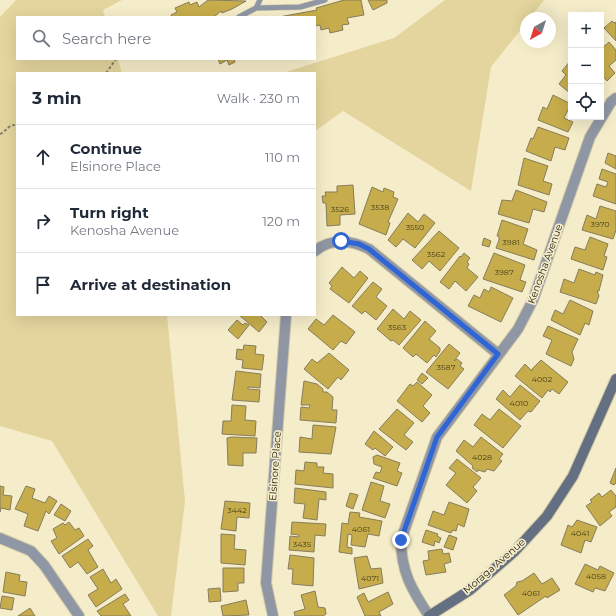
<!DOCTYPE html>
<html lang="en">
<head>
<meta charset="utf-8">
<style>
	body { margin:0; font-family:Montserrat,sans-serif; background:#f2f2f3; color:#1f2937 }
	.controls { position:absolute; right:12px; top:12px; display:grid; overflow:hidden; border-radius:0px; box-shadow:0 4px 16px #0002 }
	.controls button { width:36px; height:36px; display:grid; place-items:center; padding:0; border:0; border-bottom:1px solid #e0e1e3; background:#fff; color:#1f2937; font:20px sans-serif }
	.compass { position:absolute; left:520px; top:12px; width:36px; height:36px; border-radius:50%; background:#fff; box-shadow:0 4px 16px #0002; rotate:219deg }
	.stop { position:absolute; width:12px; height:12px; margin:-9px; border:3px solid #2f65d4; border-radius:50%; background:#fff }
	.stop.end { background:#2f65d4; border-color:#fff; box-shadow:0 1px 4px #0008 }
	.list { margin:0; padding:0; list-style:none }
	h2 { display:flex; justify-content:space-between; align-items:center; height:52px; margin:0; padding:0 16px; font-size:17px }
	h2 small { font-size:13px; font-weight:400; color:#747a83 }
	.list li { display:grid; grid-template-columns:26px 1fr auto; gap:12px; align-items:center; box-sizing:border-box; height:64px; padding:0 16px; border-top:1px solid #e0e1e3 }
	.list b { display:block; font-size:15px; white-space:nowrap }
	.list p { margin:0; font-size:13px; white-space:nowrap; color:#747a83 }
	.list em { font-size:13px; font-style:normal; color:#747a83 }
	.icon { flex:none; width:22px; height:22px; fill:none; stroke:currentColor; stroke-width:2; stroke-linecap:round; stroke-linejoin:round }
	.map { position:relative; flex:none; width:616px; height:616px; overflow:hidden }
	.search { position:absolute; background:#fff; box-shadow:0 4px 16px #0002; left:16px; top:16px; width:300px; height:44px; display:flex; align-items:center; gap:10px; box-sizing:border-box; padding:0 14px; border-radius:0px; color:#747a83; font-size:15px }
	.panel { position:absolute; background:#fff; box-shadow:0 4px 16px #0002; left:16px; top:72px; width:300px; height:244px; border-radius:0px }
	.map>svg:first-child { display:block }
	.green { fill:#e4d59e }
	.building { fill:#c6ac4a; stroke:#867d5e }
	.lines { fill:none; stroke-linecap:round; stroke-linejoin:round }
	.service-casing { stroke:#cfc7a8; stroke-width:6 }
	.minor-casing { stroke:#cfc7a8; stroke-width:12 }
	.secondary-casing { stroke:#cfc7a8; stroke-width:12 }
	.path { stroke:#87826a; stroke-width:2; stroke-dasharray:3 2; stroke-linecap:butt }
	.service { stroke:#9097a4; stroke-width:5 }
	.minor { stroke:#9097a4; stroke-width:10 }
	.secondary { stroke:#646f81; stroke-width:10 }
	.route { stroke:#2f65d4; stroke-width:5 }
	.labels { text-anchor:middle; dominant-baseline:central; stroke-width:3.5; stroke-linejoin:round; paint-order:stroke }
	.number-label { font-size:8px; fill:#4a421f }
	.street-label { font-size:10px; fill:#211e11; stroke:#f5ecc9 }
</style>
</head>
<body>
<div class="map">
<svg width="616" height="616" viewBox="0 0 616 616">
	<rect width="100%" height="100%" fill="#f5ecc9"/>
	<path class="green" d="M16 0H122L103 10 105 17H17V59H118L122 73H17V315H167L185 501 171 616H158L52 441 0 426V17Z
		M445 0H544L530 18H526V23L491 67 471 191 343 111 315 131V73H283L394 38Z"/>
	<path class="building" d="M208 0 246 1 232 9 222 13 221 11 214 17H172L171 15 177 12 175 8 189 2 190 5 197 2 199 7Z
		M344 0H361L364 15 347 18 349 24 342 25 343 30 330 33 329 28 321 30 320 25 315 26V17H279L317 10 316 8Z
		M368 0H387V3L373 10Z
		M612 21 614 23 616 22V41L604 28Z
		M609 42 616 50V60L609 66 615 73 607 81 601 74V49Z
		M218 59H234L235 62 229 65 227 60 220 64Z
		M571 60V94L559 84 566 75 562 71Z
		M553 95 571 104 564 118 573 122 568 132 538 120 543 107 547 109Z
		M538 127 569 138 565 150 555 147 551 161 526 151 531 138 533 139Z
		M608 153 616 156V169L605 163Z
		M524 158 548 166 543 181 552 184 549 195 518 185Z
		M602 169 616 174V204L593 196 597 184 606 187 608 182 599 179Z
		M353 185 355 214 340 215V225L327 226 326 203H323L322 196H326L325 192H337V186Z
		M372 187 383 192 384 188 394 192 393 197 398 199 388 222 390 223 386 235 359 224Z
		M516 190 547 202 544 212 533 209 529 223 498 214 502 200 512 201Z
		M600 206 616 211V230L613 239 582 230 587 215 596 219Z
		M408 213 418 222 424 214 435 223 415 248 403 239 396 247 388 240Z
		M502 220 528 229 523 244 537 250 534 260 496 248 499 240V236H497Z
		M439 231 459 248 440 271 429 261 422 269 412 260Z
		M590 237 608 244 604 256 607 257 603 270 571 259 575 247 585 250Z
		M484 238 491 241 489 247 482 245Z
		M464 253 470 258 467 262 469 264 467 268 478 277 466 291 455 281 449 289 440 282 460 256 461 257Z
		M494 253 525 265 520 280 526 282 522 292 483 279Z
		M342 267 354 278 360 271 368 278 349 303 330 289 332 286 329 283Z
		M579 269 595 275 596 272 603 275 599 291H597L599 296 596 304 560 292 564 279 574 283Z
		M373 282 382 289 376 297 387 306 376 320 365 311 362 314 352 306Z
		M491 287 513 298 501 322 468 306 474 295 480 298 484 289 489 292Z
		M570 300 593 311 589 325 585 323 580 335 551 320 555 310 563 314Z
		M393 309 404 319 410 311 421 320 399 345 393 340 391 341 377 329Z
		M239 315H260L267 322 259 332Z
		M333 315 355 332 346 344 341 341 333 350 308 329 316 319 324 325Z
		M237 320 243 325 245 323 249 325 238 339 228 330Z
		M425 321 436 331 429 339 440 348V351L436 357 434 355 427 363 416 354 413 357 403 348Z
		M548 326 578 339 572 352 574 359 571 366 546 354 552 340 543 336Z
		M449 344 460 353 454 361 457 359 462 363 460 366 464 369 448 389 426 372Z
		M244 345 256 346 255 354 264 355 262 370 242 368 243 360 236 359 237 349 243 350Z
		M329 353 349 370 341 380 338 377 328 389 304 369 312 359 317 363Z
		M541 360 568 382 559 394 552 389 550 392 548 390 542 398 515 376 525 364 532 371V369Z
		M236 371 261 374 260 388 248 387V389L260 390 259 402 232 400Z
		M422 373 428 378 422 384 417 380Z
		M304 381 317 384 323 389V392H327L333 397 332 410H337L336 423 300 420 301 407 309 408 310 405H301Z
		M417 382 432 395 423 406 430 413 422 422 397 401 410 384 413 386Z
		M520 385 540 401 531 412 528 411 520 420 496 399 503 390 510 397Z
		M232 405 246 406 245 420 256 421 255 436 222 434 223 421H231Z
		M397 409 414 423 404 435 413 442 406 450 379 429Z
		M499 409 521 426 503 448 474 425 482 414 490 420Z
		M313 425 336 427 331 454 299 452 300 437 312 439Z
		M374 431 393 447 385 456 375 448 373 450 365 444Z
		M232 437 257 438 256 453H243V466L228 465 227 438Z
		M481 437 503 454 499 459 502 461 494 471 487 469 485 472 478 470 477 472 472 468 473 466 456 451 464 440 473 447Z
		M377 455 400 463 397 471 402 473 397 486 373 478 376 472 380 473 382 467 374 464 373 457Z
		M457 459 481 478 473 487 477 491 467 503 446 485 456 473 449 468Z
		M305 462 317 463V467H324L323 473 333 474V488L295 484 296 470 304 471Z
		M616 468V483L614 485 610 483Z
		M371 482 384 486 380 501 390 504 385 518 362 510Z
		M0 486 4 487 3 495 12 496 10 510 1 508 0 512Z
		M26 486 35 489 32 498 45 503 49 496 57 501 49 514 46 511 38 531 24 526 28 514 15 509Z
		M295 488 326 492V500L319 499 317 520 303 518 305 504 294 503Z
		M611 490 616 496V507L609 512 612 516 600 526 586 506 592 502 590 500 599 493 602 497Z
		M350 493 358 495 353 509 346 506Z
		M225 501 250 503 249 518 237 517 236 531 221 529Z
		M449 502 469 509 464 527 458 524 456 531 453 530 451 533 428 525 433 511 444 515Z
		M61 504 71 511 65 521 54 515Z
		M350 512 360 513 359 517 382 521 379 536 368 534 365 547 351 545 352 535 348 534 347 547 352 548V554L339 552 342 523 348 524Z
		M577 520 597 527 591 542 585 540 581 553 561 545 568 525 572 527Z
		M69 522 75 530 79 528 84 536 59 554 51 541 57 538 53 529 63 523 65 525Z
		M292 522 326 524 325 536 315 535 314 552 289 550 290 536 299 537V535L291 534Z
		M426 530 438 534 437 536 441 538 439 543 435 541 434 546 422 542Z
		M221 534 235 535 234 549 246 550 245 565 221 563Z
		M449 535 457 538 453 550 444 547Z
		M88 539 93 546 88 550 98 567 87 574 78 562 70 568 62 556Z
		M442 549 443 554 449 553 451 562 444 564 446 572 426 575 423 561 429 560 428 551Z
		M290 555 314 558 313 586 292 584 293 569H288Z
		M367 556 371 569 381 568 383 583 359 589 354 558Z
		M585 564 598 570 600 566 614 573 605 591 595 588 593 592 575 584Z
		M223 568H244V583H238V591L223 592Z
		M103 569 111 583 116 579 122 589 96 607 88 595 98 589 90 577Z
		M6 572 20 575 19 581 27 582 25 596 3 592Z
		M534 573 542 584 552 578 560 590 547 598 546 596 518 615 504 595 516 586 517 582 522 581Z
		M220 588 221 601 209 602 208 589Z
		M315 591 318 607 325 608 326 614 323 616H295L294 612 305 609 301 595Z
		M388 592 393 604 379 612 381 616H365L357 597 364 593 368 602Z
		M125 594 129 600 123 604 131 616H101L97 611Z
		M2 596 14 598 12 610 0 608Z
		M246 600 249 615 223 616 221 606Z
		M30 608 35 616H18Z"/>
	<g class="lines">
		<defs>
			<path id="service" d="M256 8 300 7 325 0
				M239 17 256 8 260 0"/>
			<path id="minor" d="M315 251C331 238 351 240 369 249L498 354
				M0 538 31 551 44 565 79 616
				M273 616 266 583 286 315
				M429 616C412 590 401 572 401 540L437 437 518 329 533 300 590 137 611 102 616 98"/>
			<path id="secondary" d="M429 616 470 590 515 551 547 516 573 476 616 379"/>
		</defs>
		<use href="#service" class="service-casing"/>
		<use href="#minor" class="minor-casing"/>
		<use href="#secondary" class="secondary-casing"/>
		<path class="path" d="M106 73 116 59
			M0 134C7 131 8 124 17 125"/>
		<use href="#service" class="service"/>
		<use href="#minor" class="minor"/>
		<use href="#secondary" class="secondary"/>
	</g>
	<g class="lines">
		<path class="route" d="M341 241 359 244 369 249 498 354 437 437 401 540"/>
	</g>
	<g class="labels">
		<g class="number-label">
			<text x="380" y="207">3538</text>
			<text x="340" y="209">3526</text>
			<text x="600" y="224">3970</text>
			<text x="415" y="227">3550</text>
			<text x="511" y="242">3981</text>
			<text x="436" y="254">3562</text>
			<text x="504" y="272">3987</text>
			<text x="397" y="327">3563</text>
			<text x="446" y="367">3587</text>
			<text x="542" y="379">4002</text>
			<text x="519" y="403">4010</text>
			<text x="482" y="457">4028</text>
			<text x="237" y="510">3442</text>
			<text x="361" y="529">4061</text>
			<text x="580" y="533">4041</text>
			<text x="302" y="544">3435</text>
			<text x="596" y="576">4058</text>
			<text x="370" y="578">4071</text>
			<text x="531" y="593">4061</text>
		</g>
		<g class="street-label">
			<text transform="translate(545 264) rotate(-70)">Kenosha Avenue</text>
			<text transform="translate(275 466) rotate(-86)">Elsinore Place</text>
			<text transform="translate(494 566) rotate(-41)">Moraga Avenue</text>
		</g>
	</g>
</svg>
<div class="controls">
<button>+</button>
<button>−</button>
<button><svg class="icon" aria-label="locate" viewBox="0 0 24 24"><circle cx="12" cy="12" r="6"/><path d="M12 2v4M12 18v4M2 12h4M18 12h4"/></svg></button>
</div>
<svg class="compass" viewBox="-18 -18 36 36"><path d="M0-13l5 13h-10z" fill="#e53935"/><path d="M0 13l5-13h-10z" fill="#747a83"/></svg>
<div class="stop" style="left:341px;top:241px"></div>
<div class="stop end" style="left:401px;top:540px"></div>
<div class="search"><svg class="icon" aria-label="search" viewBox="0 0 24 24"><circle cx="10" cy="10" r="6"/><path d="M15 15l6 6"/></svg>Search here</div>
<section class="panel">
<h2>3 min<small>Walk · 230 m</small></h2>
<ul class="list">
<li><svg class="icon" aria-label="ahead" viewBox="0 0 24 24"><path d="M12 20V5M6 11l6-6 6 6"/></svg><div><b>Continue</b><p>Elsinore Place</p></div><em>110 m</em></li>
<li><svg class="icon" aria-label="right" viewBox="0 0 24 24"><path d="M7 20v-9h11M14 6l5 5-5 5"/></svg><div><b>Turn right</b><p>Kenosha Avenue</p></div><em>120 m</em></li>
<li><svg class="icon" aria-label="arrive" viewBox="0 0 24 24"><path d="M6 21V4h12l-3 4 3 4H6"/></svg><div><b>Arrive at destination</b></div></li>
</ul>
</section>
</div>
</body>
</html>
